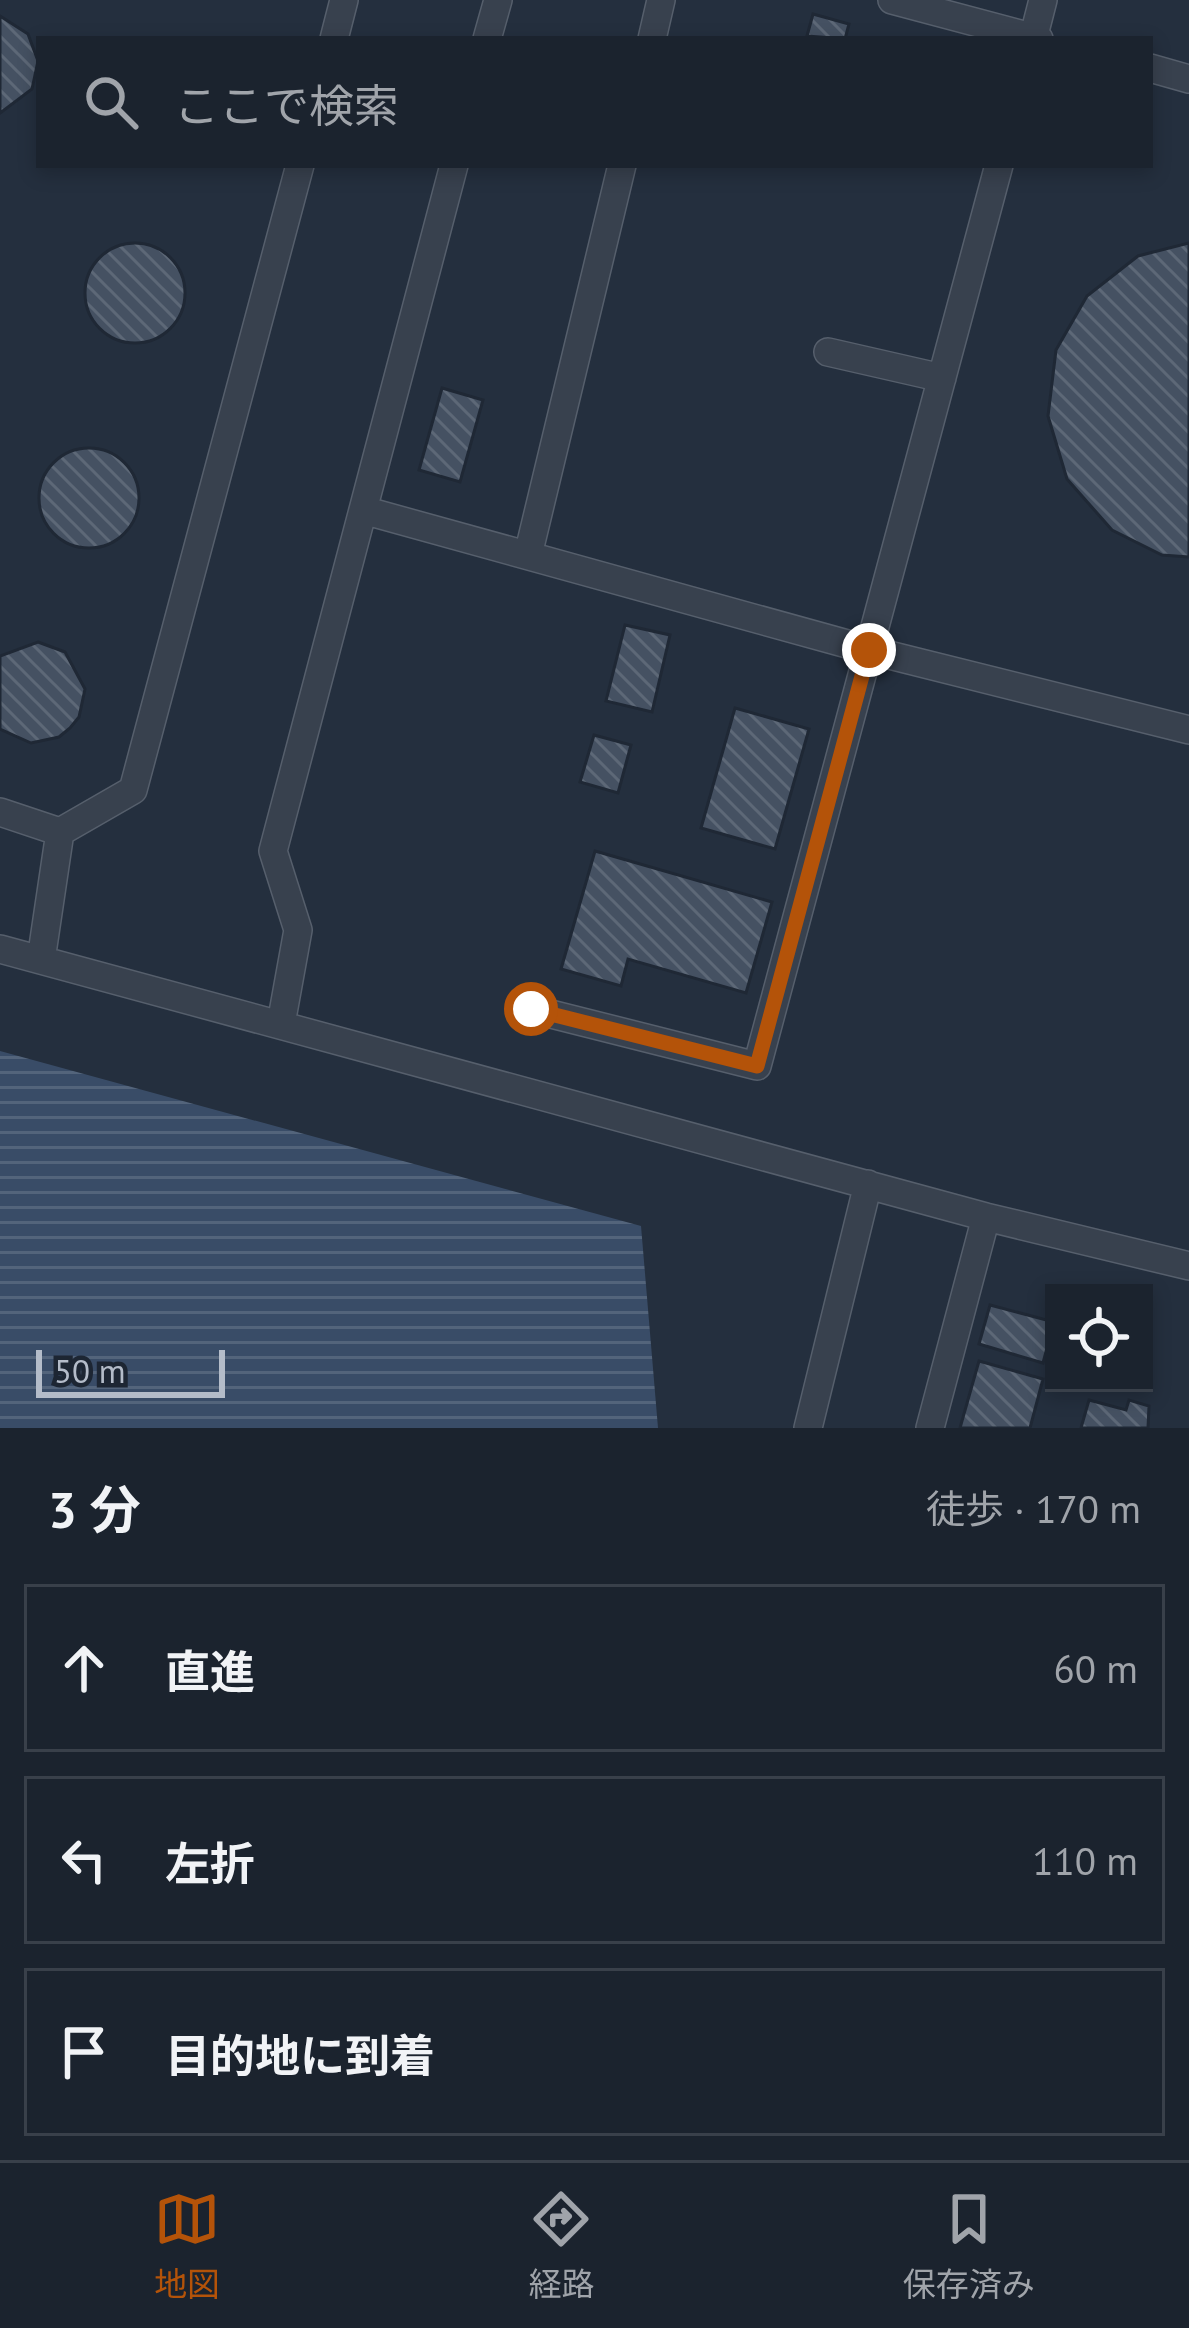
<!DOCTYPE html>
<html lang="ja">
<head>
<meta charset="utf-8">
<style>
	body { margin:0; font-family:"PT Sans","Noto Sans JP",sans-serif; background:#242b36; color:#f1f3f6 }
	.controls { position:absolute; right:36px; bottom:36px; display:grid; overflow:hidden; border-radius:0px; box-shadow:0 6px 18px #0003 }
	.controls button { width:108px; height:108px; display:grid; place-items:center; padding:0; border:0; border-bottom:3px solid #39404a; background:#1b232e; color:#f1f3f6; font:60px sans-serif }
	.scale { position:absolute; left:36px; bottom:30px; width:189px; box-sizing:border-box; padding-left:12px; border:6px solid #b4bcc9; border-top:0; font-size:33px; line-height:42px; white-space:nowrap; color:#b4bcc9; -webkit-text-stroke:9px #1d2633; paint-order:stroke }
	.stop { position:absolute; width:36px; height:36px; margin:-27px; border:9px solid #b45309; border-radius:50%; background:#fff }
	.stop.end { background:#b45309; border-color:#fff; box-shadow:0 3px 12px #0008 }
	.list { margin:0; padding:0; list-style:none }
	h2 { display:flex; justify-content:space-between; align-items:center; height:156px; margin:0; padding:0 48px; font-size:51px }
	h2 small { font-size:39px; font-weight:400; color:#a0a4aa }
	.list li { display:grid; grid-template-columns:78px 1fr auto; gap:36px; align-items:center; box-sizing:border-box; height:168px; margin:0 24px 24px; padding:0 24px; border:3px solid #39404a; border-radius:0px }
	.list b { display:block; font-size:45px; white-space:nowrap }
	.list em { font-size:39px; font-style:normal; color:#a0a4aa }
	.icon { flex:none; width:66px; height:66px; fill:none; stroke:currentColor; stroke-width:2; stroke-linecap:round; stroke-linejoin:round }
	.map { position:relative; flex:none; width:1189px; height:1428px; overflow:hidden }
	.search { position:absolute; background:#1b232e; box-shadow:0 6px 18px #0003; left:36px; right:36px; top:36px; height:132px; display:flex; align-items:center; gap:30px; box-sizing:border-box; padding:0 42px; border-radius:0px; color:#a0a4aa; font-size:45px }
	.sheet { height:732px; background:#1b232e }
	nav { display:flex; justify-content:space-around; align-items:center; box-sizing:border-box; height:168px; border-top:3px solid #39404a; background:#1b232e; font-size:33px; color:#a0a4aa }
	nav a { display:grid; justify-items:center; gap:6px }
	nav .on { color:#b45309 }
	.map>svg:first-child { display:block }
	.water { fill:url(#water-rules) }
	.building { fill:url(#building-back-hatch); stroke:#1f2835; stroke-width:3 }
	.lines { fill:none; stroke-linecap:round; stroke-linejoin:round }
	.minor-casing { stroke:#565f6c; stroke-width:30 }
	.minor { stroke:#38414e; stroke-width:27 }
	.route { stroke:#b45309; stroke-width:15 }
</style>
</head>
<body>
<div class="map">
<svg width="1189" height="1428" viewBox="0 0 1189 1428">
	<defs>
		<pattern id="water-rules" width="6" height="5" patternUnits="userSpaceOnUse" patternTransform="scale(3)"><rect width="6" height="5" fill="#394c67"/><path d="M0 2.5h6" fill="none" stroke="#53647b"/></pattern>
		<pattern id="building-back-hatch" width="6" height="6" patternUnits="userSpaceOnUse" patternTransform="scale(3)"><rect width="6" height="6" fill="#455162"/><path d="M-1 5l2 2M0 0l6 6M5-1l2 2" fill="none" stroke="#5d6877"/></pattern>
	</defs>
	<rect width="100%" height="100%" fill="#242f3e"/>
	<path class="water" d="M0 1051 641 1226 658 1428H0Z"/>
	<path class="building" d="M813 14 849 24 845 39 807 36Z
		M0 16 28 34 38 61 32 89 0 113Z
		M85 293a50 50 0 1 1 100 0a50 50 0 1 1-100 0Z
		M1189 243V557L1162 555 1112 530 1067 479 1048 416 1056 350 1087 296 1138 256Z
		M442 388 483 400 460 482 419 470Z
		M39 498a50 50 0 1 1 100 0a50 50 0 1 1-100 0Z
		M625 625 670 635 652 712 606 701Z
		M38 642 65 652 85 689 79 717 70 728 59 737 31 743 0 729V656Z
		M735 708 809 729 775 849 701 828Z
		M594 735 631 745 618 793 580 782Z
		M595 851 772 902 746 993 628 959 621 986 561 969Z
		M990 1305 1054 1322 1043 1363 979 1344Z
		M979 1361 1043 1379 1030 1428H960Z
		M1089 1400 1126 1410 1129 1400 1149 1406 1148 1428H1081Z"/>
	<g class="lines">
		<defs>
			<path id="minor" d="M892 0 1039 39
				M334 39 344 0
				M487 39 498 0
				M652 39 661 0
				M1033 39 1043 0
				M1150 68 1189 79
				M828 352 942 378
				M363 510 869 650 1189 730
				M528 555 622 165
				M0 812 60 832
				M0 949 986 1217 1189 1266
				M41 960 60 832 133 790 300 165
				M531 1009 757 1066 999 165
				M281 1024 298 930 273 851 454 165
				M808 1428 868 1184
				M930 1428 986 1217"/>
		</defs>
		<use href="#minor" class="minor-casing"/>
		<use href="#minor" class="minor"/>
	</g>
	<g class="lines">
		<path class="route" d="M531 1009 757 1066 869 650"/>
	</g>
</svg>
<div class="controls">
<button><svg class="icon" aria-label="locate" viewBox="0 0 24 24"><circle cx="12" cy="12" r="6"/><path d="M12 2v4M12 18v4M2 12h4M18 12h4"/></svg></button>
</div>
<div class="scale">50 m</div>
<div class="stop" style="left:531px;top:1009px"></div>
<div class="stop end" style="left:869px;top:650px"></div>
<div class="search"><svg class="icon" aria-label="search" viewBox="0 0 24 24"><circle cx="10" cy="10" r="6"/><path d="M15 15l6 6"/></svg>ここで検索</div>
</div>
<section class="sheet">
<h2>3 分<small>徒歩 · 170 m</small></h2>
<ul class="list">
<li><svg class="icon" aria-label="ahead" viewBox="0 0 24 24"><path d="M12 20V5M6 11l6-6 6 6"/></svg><div><b>直進</b></div><em>60 m</em></li>
<li><svg class="icon" aria-label="left" viewBox="0 0 24 24"><path d="M17 20v-9H6M10 6l-5 5 5 5"/></svg><div><b>左折</b></div><em>110 m</em></li>
<li><svg class="icon" aria-label="arrive" viewBox="0 0 24 24"><path d="M6 21V4h12l-3 4 3 4H6"/></svg><div><b>目的地に到着</b></div></li>
</ul>
</section>
<nav>
<a class="on"><svg class="icon" aria-label="map" viewBox="0 0 24 24"><path d="M3 6l6-2 6 2 6-2v14l-6 2-6-2-6 2zM9 4v14M15 6v14"/></svg>地図</a>
<a><svg class="icon" aria-label="directions" viewBox="0 0 24 24"><path d="M12 3l9 9-9 9-9-9zM9 14v-3h6M13 9l2 2-2 2"/></svg>経路</a>
<a><svg class="icon" aria-label="saved" viewBox="0 0 24 24"><path d="M7 4h10v16l-5-4-5 4z"/></svg>保存済み</a>
</nav>
</body>
</html>
